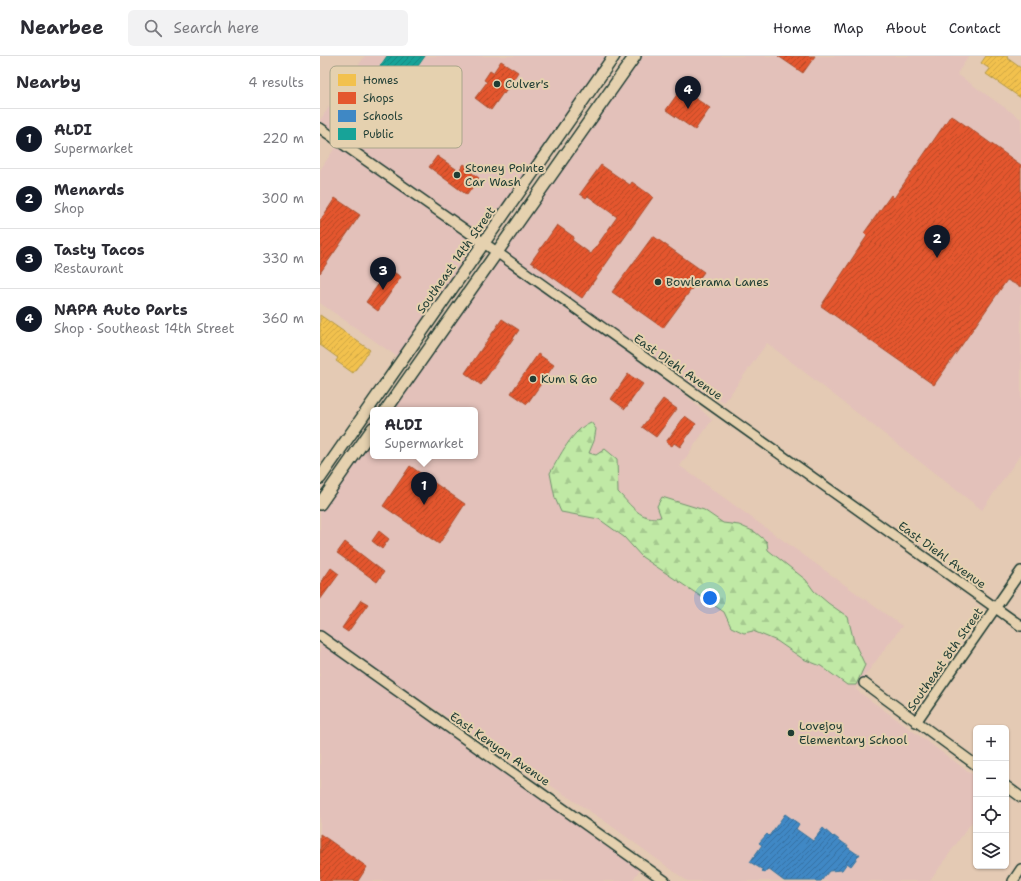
<!DOCTYPE html>
<html lang="en">
<head>
<meta charset="utf-8">
<style>
	body { margin:0; font-family:"Shantell Sans",sans-serif; background:#f2f2f3; color:#2b2b33 }
	.controls { position:absolute; right:12px; bottom:12px; display:grid; overflow:hidden; border-radius:6px; box-shadow:0 1px 3px #0004 }
	.controls button { width:36px; height:36px; display:grid; place-items:center; padding:0; border:0; border-bottom:1px solid #e1e1e2; background:#fff; color:#2b2b33; font:20px sans-serif }
	.you { position:absolute; left:390px; top:542px; width:14px; height:14px; margin:-10px; border:3px solid #fff; border-radius:50%; background:#1a73e8; box-shadow:0 0 0 6px #1a73e833 }
	.badge { display:grid; place-items:center; width:26px; height:26px; border-radius:50%; background:#111827; color:#fff; font-size:13px; font-weight:700 }
	.pin { position:absolute; translate:-50% -33px; filter:drop-shadow(0 1px 2px #0008) }
	.pin::after { content:''; position:absolute; top:21px; width:14px; height:12px; background:inherit; clip-path:polygon(0 0,100% 0,50% 100%) }
	.popup { position:absolute; left:50px; top:351px; width:108px; height:52px; box-sizing:border-box; display:grid; place-content:center; border-radius:6px; background:#fff; filter:drop-shadow(0 1px 3px #0005); font-size:13px; white-space:nowrap; color:#7c7c81 }
	.popup b { font-size:15px; color:#2b2b33 }
	.popup::after { content:''; position:absolute; left:50%; top:100%; margin-left:-8px; border:8px solid transparent; border-top-color:#fff }
	.list { margin:0; padding:0; list-style:none }
	h2 { display:flex; justify-content:space-between; align-items:center; height:52px; margin:0; padding:0 16px; font-size:17px }
	h2 small { font-size:13px; font-weight:400; color:#7c7c81 }
	.list li { display:grid; grid-template-columns:26px 1fr auto; gap:12px; align-items:center; box-sizing:border-box; height:60px; padding:0 16px; border-top:1px solid #e1e1e2 }
	.list b { display:block; font-size:15px; white-space:nowrap }
	.list p { margin:0; font-size:13px; white-space:nowrap; color:#7c7c81 }
	.list em { font-size:13px; font-style:normal; color:#7c7c81 }
	.icon { flex:none; width:22px; height:22px; fill:none; stroke:currentColor; stroke-width:2; stroke-linecap:round; stroke-linejoin:round }
	.map { position:relative; flex:none; width:701px; height:825px; overflow:hidden }
	header { display:flex; align-items:center; gap:24px; box-sizing:border-box; height:56px; padding:0 20px; background:#fff; border-bottom:1px solid #e1e1e2 }
	header strong { font-size:19px }
	nav { display:flex; gap:22px; margin-inline-start:auto; font-size:14px }
	.search { width:280px; height:36px; background:#f2f2f3; display:flex; align-items:center; gap:10px; box-sizing:border-box; padding:0 14px; border-radius:6px; color:#7c7c81; font-size:15px }
	main { display:flex }
	aside { flex:1; background:#fff }
	.map>svg:first-child { display:block }
	.built { fill:#e3c1ba }
	.forest { fill:url(#forest-firs); stroke:#70936c }
	.homes { fill:url(#homes-hatch); stroke:#b39946 }
	.shops { fill:url(#shops-hatch); stroke:#a94f30 }
	.schools { fill:url(#schools-hatch); stroke:#35729a }
	.public { fill:url(#public-hatch); stroke:#19847a }
	.lines { fill:none; stroke-linecap:round; stroke-linejoin:round }
	.minor-casing { stroke:#1f3d34; stroke-width:12 }
	.major-casing { stroke:#1f3d34; stroke-width:14 }
	.minor { stroke:#e5d1af; stroke-width:9 }
	.major { stroke:#e5d1af; stroke-width:11 }
	.poi-dot { fill:#1f3d34; stroke:#e5d1af; stroke-width:1.5 }
	.labels { text-anchor:middle; dominant-baseline:central; stroke-width:4; stroke-linejoin:round; paint-order:stroke }
	.poi-label { font-size:12px; fill:#1f3d34; stroke:#e5d1af; text-anchor:start }
	.street-label { font-size:12px; fill:#1f3d34; stroke:#e5d1af }
	.key { fill:#e5d1af; stroke:#aaa58a; stroke-width:1 }
	.key-label { font-size:11px; fill:#1f3d34 }
</style>
</head>
<body>
<header>
<strong>Nearbee</strong>
<div class="search"><svg class="icon" aria-label="search" viewBox="0 0 24 24"><circle cx="10" cy="10" r="6"/><path d="M15 15l6 6"/></svg>Search here</div>
<nav><a>Home</a><a>Map</a><a>About</a><a>Contact</a></nav>
</header>
<main>
<aside>
<h2>Nearby<small>4 results</small></h2>
<ul class="list">
<li><span class="badge">1</span><div><b>ALDI</b><p>Supermarket</p></div><em>220 m</em></li>
<li><span class="badge">2</span><div><b>Menards</b><p>Shop</p></div><em>300 m</em></li>
<li><span class="badge">3</span><div><b>Tasty Tacos</b><p>Restaurant</p></div><em>330 m</em></li>
<li><span class="badge">4</span><div><b>NAPA Auto Parts</b><p>Shop · Southeast 14th Street</p></div><em>360 m</em></li>
</ul>
</aside>
<div class="map">
<svg width="701" height="825" viewBox="0 0 701 825">
	<defs>
		<pattern id="forest-firs" width="22" height="20" patternUnits="userSpaceOnUse"><rect width="22" height="20" fill="#c0e9a5"/><path d="M5 1l3.5 6h-7zM16 11l3.5 6h-7z" fill="#a5c98f"/></pattern>
		<pattern id="homes-hatch" width="6" height="6" patternUnits="userSpaceOnUse"><rect width="6" height="6" fill="#f2c14e"/><path d="M-1 1l2-2M0 6l6-6M5 7l2-2" fill="none" stroke="#cfa745"/></pattern>
		<pattern id="shops-hatch" width="6" height="6" patternUnits="userSpaceOnUse"><rect width="6" height="6" fill="#e4572e"/><path d="M-1 1l2-2M0 6l6-6M5 7l2-2" fill="none" stroke="#b84928"/></pattern>
		<pattern id="schools-hatch" width="6" height="6" patternUnits="userSpaceOnUse"><rect width="6" height="6" fill="#3f88c5"/><path d="M-1 1l2-2M0 6l6-6M5 7l2-2" fill="none" stroke="#3470a1"/></pattern>
		<pattern id="public-hatch" width="6" height="6" patternUnits="userSpaceOnUse"><rect width="6" height="6" fill="#17a398"/><path d="M-1 1l2-2M0 6l6-6M5 7l2-2" fill="none" stroke="#14867d"/></pattern>
	</defs>
	<rect width="100%" height="100%" fill="#e4cab4"/>
	<filter id="ink" filterUnits="userSpaceOnUse"><feTurbulence type="fractalNoise" baseFrequency=".025" numOctaves="2"/><feDisplacementMap in="SourceGraphic" scale="8" xChannelSelector="R" yChannelSelector="G"/><feConvolveMatrix kernelMatrix="1 2 1 2 8 2 1 2 1" color-interpolation-filters="sRGB"/></filter>
	<g filter="url(#ink)">
		<path class="built" d="M45 0H294L82 304 0 247V114L19 86 0 72V64Z
			M315 0H649L637 18 701 63V398L662 454 447 287 404 347 334 309 392 364 360 410 582 570 535 633 656 721V760L610 825H367L286 766 0 577V448L53 372V400H155V354H66Z
			M0 580 323 809 312 825H0Z"/>
		<path class="forest" d="M271 366 276 373 274 385 269 397 276 399 285 393 297 403 298 436C311 449 321 466 341 461L337 450 342 441 384 454 403 467 419 469 435 476 447 486 448 494 486 524 494 535 508 547 528 561 534 586 545 609 536 629H527L501 610 483 603 457 585 433 575 424 577 411 571 404 556 322 501 304 481 279 463 241 456 235 442 230 417C240 400 252 374 271 366Z"/>
		<path class="homes" d="M666 0H688L687 2 701 12V42L666 18 670 13 661 7Z
			M0 259 50 294 33 317 16 305 18 302 0 289Z"/>
		<path class="shops" d="M458 0H495L483 17Z
			M181 5 198 16 184 38 183 37 171 54 155 42 167 26 164 24 170 15 173 17Z
			M361 33 390 52 375 74 346 54Z
			M631 59 701 109V231L687 224 614 329 501 250 547 180 544 177 571 139 574 142Z
			M117 100 139 115 144 108 149 112 148 114 159 122 147 139 109 111Z
			M281 109 310 129 312 126 333 141 262 242 211 206 237 169 254 181 252 184 271 198 297 161 268 140 266 142 260 138Z
			M15 142 40 159 0 217V165Z
			M333 180 384 216 343 272 292 236Z
			M69 213 81 221 58 255 46 246Z
			M182 263 199 274 161 329 145 317Z
			M218 298 234 309 207 348 191 337Z
			M308 318 323 328 305 353 291 343Z
			M343 343 357 353 336 381 322 371Z
			M365 360 376 368 360 391 354 387 352 390 346 386Z
			M90 410 145 448 119 488 63 450Z
			M59 475 69 483 62 493 52 485Z
			M25 486 64 516 57 526 17 497Z
			M11 512 19 518 0 544V528Z
			M41 544 48 548 28 576 22 572Z
			M0 778 9 784 0 797Z
			M9 784 47 811 38 825H0V797Z"/>
		<path class="schools" d="M465 758 479 768 476 773 493 785 503 772 513 781 514 780 526 789H528L527 791 537 798H540L531 810 527 807 522 814 509 815 501 825H464L448 813 445 817 442 815 443 814 430 806 442 789 439 787 447 778 449 780Z"/>
		<path class="public" d="M67 0H105L66 56 59 52 52 62 39 52 47 42 41 38Z"/>
		<g class="lines">
			<defs>
				<path id="minor" d="M0 72 164 187 701 570
					M0 580 345 825
					M544 627 656 709
					M596 666 701 515
					M686 730 701 741
					M693 825 701 813"/>
				<path id="major" d="M66 354 315 0
					M0 422 294 0
					M0 448 53 372"/>
			</defs>
			<use href="#minor" class="minor-casing"/>
			<use href="#major" class="major-casing"/>
			<use href="#minor" class="minor"/>
			<use href="#major" class="major"/>
		</g>
	</g>
	<g class="poi-dot">
		<circle cx="177" cy="28" r="4"/>
		<circle cx="137" cy="119" r="4"/>
		<circle cx="338" cy="226" r="4"/>
		<circle cx="213" cy="323" r="4"/>
		<circle cx="471" cy="677" r="4"/>
	</g>
	<g class="labels">
		<g class="poi-label">
			<text x="185" y="28">Culver's</text>
			<text x="145" y="112">Stoney Pointe<tspan x="145" dy="14">Car Wash</tspan></text>
			<text x="346" y="226">Bowlerama Lanes</text>
			<text x="221" y="323">Kum &amp; Go</text>
			<text x="479" y="670">Lovejoy<tspan x="479" dy="14">Elementary School</tspan></text>
		</g>
		<g class="street-label">
			<text transform="translate(136 204) rotate(-55)">Southeast 14th Street</text>
			<text transform="translate(358 311) rotate(35)">East Diehl Avenue</text>
			<text transform="translate(622 499) rotate(36)">East Diehl Avenue</text>
			<text transform="translate(625 603) rotate(-55)">Southeast 8th Street</text>
			<text transform="translate(180 693) rotate(35)">East Kenyon Avenue</text>
		</g>
	</g>
	<rect x="10" y="10" width="132" height="82" rx="6" class="key"/>
	<rect x="18" y="18" width="18" height="12" fill="#f2c14e"/>
	<rect x="18" y="36" width="18" height="12" fill="#e4572e"/>
	<rect x="18" y="54" width="18" height="12" fill="#3f88c5"/>
	<rect x="18" y="72" width="18" height="12" fill="#17a398"/>
	<g class="key-label">
		<text x="43" y="28">Homes</text>
		<text x="43" y="46">Shops</text>
		<text x="43" y="64">Schools</text>
		<text x="43" y="82">Public</text>
	</g>
</svg>
<div class="controls">
<button>+</button>
<button>−</button>
<button><svg class="icon" aria-label="locate" viewBox="0 0 24 24"><circle cx="12" cy="12" r="6"/><path d="M12 2v4M12 18v4M2 12h4M18 12h4"/></svg></button>
<button><svg class="icon" aria-label="layers" viewBox="0 0 24 24"><path d="M12 4l9 5-9 5-9-5zM3 14l9 5 9-5"/></svg></button>
</div>
<div class="you"></div>
<div class="pin badge" style="left:104px;top:449px">1</div>
<div class="popup"><b>ALDI</b>Supermarket</div>
<div class="pin badge" style="left:617px;top:202px">2</div>
<div class="pin badge" style="left:63px;top:234px">3</div>
<div class="pin badge" style="left:368px;top:53px">4</div>
</div>
</main>
</body>
</html>
